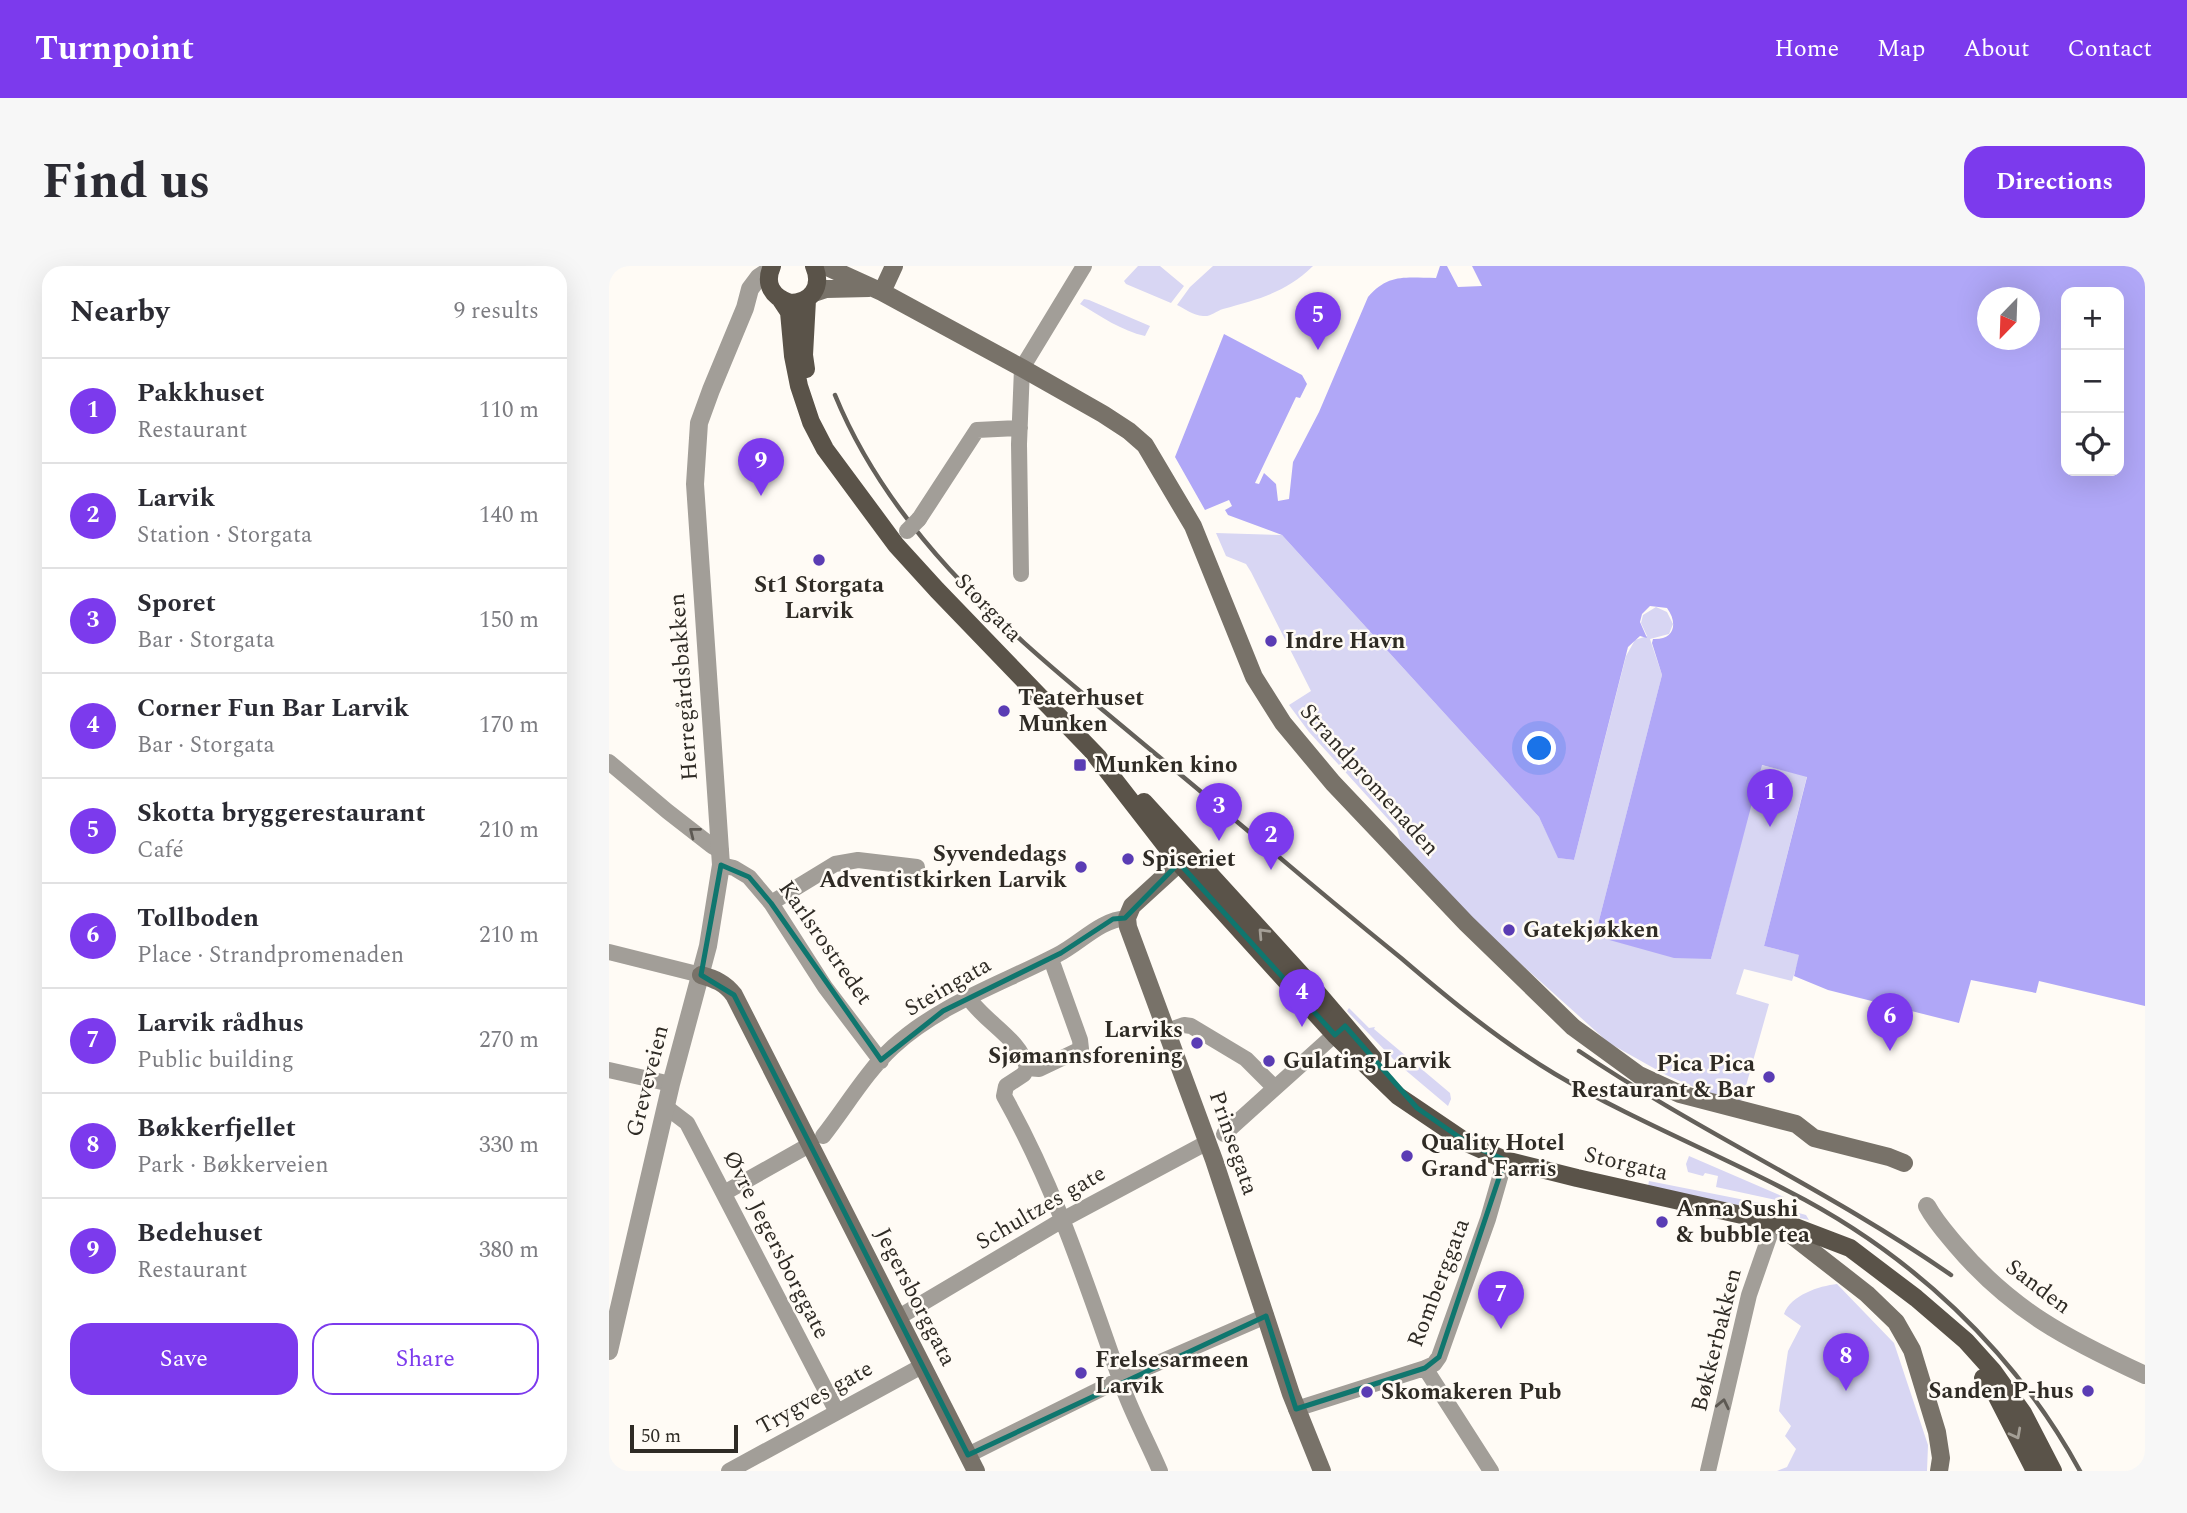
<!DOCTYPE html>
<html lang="en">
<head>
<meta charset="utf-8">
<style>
	body { margin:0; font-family:Spectral,serif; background:#f7f7f7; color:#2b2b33 }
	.controls { position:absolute; right:21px; top:21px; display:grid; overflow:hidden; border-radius:14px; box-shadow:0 7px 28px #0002 }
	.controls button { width:63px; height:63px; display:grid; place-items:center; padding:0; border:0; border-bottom:2px solid #e1e1e2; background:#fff; color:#2b2b33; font:35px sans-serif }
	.compass { position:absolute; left:1368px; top:21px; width:63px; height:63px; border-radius:50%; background:#fff; box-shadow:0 7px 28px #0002; rotate:203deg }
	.scale { position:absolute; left:21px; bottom:18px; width:108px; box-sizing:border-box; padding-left:7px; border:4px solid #2f2b25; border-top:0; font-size:19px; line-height:24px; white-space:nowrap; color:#2f2b25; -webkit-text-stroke:5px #fffbf5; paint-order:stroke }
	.you { position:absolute; left:931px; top:483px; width:24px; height:24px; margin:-18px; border:5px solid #fff; border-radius:50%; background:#1a73e8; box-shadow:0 0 0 10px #1a73e833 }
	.badge { display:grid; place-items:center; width:46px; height:46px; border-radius:50%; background:#7c3aed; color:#fff; font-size:23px; font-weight:700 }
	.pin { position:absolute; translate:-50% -58px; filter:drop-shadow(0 2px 4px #0008) }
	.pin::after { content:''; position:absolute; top:37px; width:24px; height:21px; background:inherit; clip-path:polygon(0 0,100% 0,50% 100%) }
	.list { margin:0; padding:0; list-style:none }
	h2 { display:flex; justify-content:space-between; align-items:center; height:91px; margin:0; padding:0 28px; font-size:30px }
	h2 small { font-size:23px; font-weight:400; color:#7c7c81 }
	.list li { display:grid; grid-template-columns:46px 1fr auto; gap:21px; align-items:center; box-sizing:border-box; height:105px; padding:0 28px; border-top:2px solid #e1e1e2 }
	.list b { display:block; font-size:26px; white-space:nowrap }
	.list p { margin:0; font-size:23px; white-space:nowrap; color:#7c7c81 }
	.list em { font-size:23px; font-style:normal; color:#7c7c81 }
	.actions { display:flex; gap:14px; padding:21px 28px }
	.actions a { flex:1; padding:16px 0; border:2px solid #7c3aed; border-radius:21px; text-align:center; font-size:24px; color:#7c3aed }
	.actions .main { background:#7c3aed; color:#fff }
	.icon { flex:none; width:38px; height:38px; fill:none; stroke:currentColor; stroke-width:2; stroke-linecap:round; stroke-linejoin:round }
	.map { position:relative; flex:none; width:1536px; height:1205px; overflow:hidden; border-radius:21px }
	header { display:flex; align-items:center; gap:42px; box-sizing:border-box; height:98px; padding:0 35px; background:#7c3aed; color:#fff }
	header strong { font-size:33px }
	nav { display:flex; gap:38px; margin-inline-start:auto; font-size:24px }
	.intro { display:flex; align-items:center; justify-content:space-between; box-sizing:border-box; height:168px; padding:0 42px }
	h1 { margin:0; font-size:49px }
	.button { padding:18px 32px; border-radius:21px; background:#7c3aed; color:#fff; font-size:24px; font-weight:700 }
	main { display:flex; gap:42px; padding:0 42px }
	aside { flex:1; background:#fff; border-radius:21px; box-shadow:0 7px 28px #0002 }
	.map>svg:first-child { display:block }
	.green { fill:#d8d6f3 }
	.water { fill:#b0a7f7; fill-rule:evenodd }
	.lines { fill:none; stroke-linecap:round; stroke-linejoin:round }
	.minor { stroke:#a29e98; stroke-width:16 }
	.tertiary { stroke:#a29e98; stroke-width:18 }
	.secondary { stroke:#787269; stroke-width:18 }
	.primary { stroke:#5a5349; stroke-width:18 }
	.rail { stroke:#64605a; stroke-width:4.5 }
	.minor-bridge { stroke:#a29e98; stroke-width:16 }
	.oneway { stroke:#5d5953 }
	.oneway2 { stroke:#a49f96 }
	.marked { fill:none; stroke:#0f766e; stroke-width:5; stroke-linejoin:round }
	.poi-dot { fill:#5a3cb4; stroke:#fffbf5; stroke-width:2.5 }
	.labels { text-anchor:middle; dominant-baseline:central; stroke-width:5; stroke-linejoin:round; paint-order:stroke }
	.poi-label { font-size:23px; font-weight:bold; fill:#2f2b25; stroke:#fffbf5; text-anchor:start }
	.street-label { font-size:23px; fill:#2f2b25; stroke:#fffbf5 }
</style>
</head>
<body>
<header>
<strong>Turnpoint</strong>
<nav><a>Home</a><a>Map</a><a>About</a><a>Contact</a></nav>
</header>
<div class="intro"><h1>Find us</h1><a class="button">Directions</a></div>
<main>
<aside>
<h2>Nearby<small>9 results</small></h2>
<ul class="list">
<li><span class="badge">1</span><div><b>Pakkhuset</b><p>Restaurant</p></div><em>110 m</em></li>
<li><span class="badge">2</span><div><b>Larvik</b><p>Station · Storgata</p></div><em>140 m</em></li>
<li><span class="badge">3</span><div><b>Sporet</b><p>Bar · Storgata</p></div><em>150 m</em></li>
<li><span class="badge">4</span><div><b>Corner Fun Bar Larvik</b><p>Bar · Storgata</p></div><em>170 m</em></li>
<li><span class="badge">5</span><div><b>Skotta bryggerestaurant</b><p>Café</p></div><em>210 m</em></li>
<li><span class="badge">6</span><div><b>Tollboden</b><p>Place · Strandpromenaden</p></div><em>210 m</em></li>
<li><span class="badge">7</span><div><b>Larvik rådhus</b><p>Public building</p></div><em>270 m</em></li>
<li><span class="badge">8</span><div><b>Bøkkerfjellet</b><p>Park · Bøkkerveien</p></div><em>330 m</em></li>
<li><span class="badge">9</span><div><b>Bedehuset</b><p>Restaurant</p></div><em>380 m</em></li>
</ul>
<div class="actions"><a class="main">Save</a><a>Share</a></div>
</aside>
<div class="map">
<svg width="1536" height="1205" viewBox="0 0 1536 1205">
	<rect width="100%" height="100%" fill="#fffbf5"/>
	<path class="green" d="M529 0H551L575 20 562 37 517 18 515 15Z
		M604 0H704C676 27 650 33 614 43 607 45 602 51 594 50 584 49 576 43 568 39L581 21Z
		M475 33 480 34 541 60 536 70C513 65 491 50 471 38Z
		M607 267 673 269 930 551 950 592 965 594 1017 390 1026 374 1038 370 1032 357 1034 349 1047 341 1058 346 1064 358 1060 368 1041 373 1053 409 986 670 1102 693 1152 499 1198 510 1155 680 1191 689 1183 715 1135 703 1127 728 1160 738 1133 834 1130 835 1092 824 1057 809 1000 777 892 680 795 585 788 563 700 466 680 439 702 425 642 306 637 298 617 290Z
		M740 742 760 762 766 761 765 763 841 827 842 833 839 840 788 797 738 745Z
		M1080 890 1175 931 1167 934 1107 921 1109 910 1096 907 1094 910 1079 906 1077 898Z
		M1040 915 1161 939 1197 949 1200 954 1039 920Z
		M1228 1018 1285 1077 1319 1179 1318 1205H1168L1178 1201 1187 1183 1176 1170 1182 1160 1170 1145 1179 1085 1192 1060 1175 1048C1182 1029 1210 1020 1228 1018Z"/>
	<path class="water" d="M831 0H838L849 21 873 20 863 0H1536V740L1430 715 1427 727 1362 714 1350 757 1219 724 1185 710 1190 689 1155 680 1198 511 1153 499 1102 693 1065 692 986 670 1053 409 1043 377 1044 373C1066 374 1069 357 1058 342L1041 340 1033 348 1031 356 1038 372 1031 370 1019 381 965 594 949 592 930 551 673 269 619 249 616 244 623 240 620 234 596 244 566 191 615 68 693 109 698 118 691 132 687 131 646 217 650 218 655 207 667 218 669 235 680 233 684 196 710 146 759 31C780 7 797 12 827 12ZM1457 26H1510V205H1457ZM1378 32H1420V74H1378Z"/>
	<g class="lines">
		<path class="minor" d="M310 253 368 164 411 162
			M412 308 410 178 413 102 475 0
			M0 496 58 545 103 580 112 585
			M112 599 125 602 140 611 162 637 216 721 272 795
			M162 637 226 598 249 594 308 601
			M0 686 92 709
			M359 731C375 756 412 773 418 802L415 808 397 820 395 830C449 926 479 1024 516 1127 526 1153 540 1179 551 1205
			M558 765 575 759 582 760 637 793 666 822 734 761
			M418 802 430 803 472 783 471 774 442 693
			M0 804 62 818
			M57 841 78 857 228 1146
			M615 868 666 822
			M214 870C236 842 258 805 284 781 331 738 392 718 448 689 472 677 490 654 518 652
			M115 927 202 878
			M290 1051 455 953 599 876
			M816 1102 882 1205
			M687 1143 816 1102 825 1098 830 1091 879 953 896 894
			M359 1189 512 1113 657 1050
			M120 1205 313 1100
			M1099 1205 1140 1029 1165 957"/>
		<path class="tertiary" d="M1318 940C1326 955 1337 967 1347 979 1403 1045 1460 1074 1536 1109
			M0 1085 62 818 99 680 112 599 86 218 90 157 102 124 136 42 141 23 150 11 161 4"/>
		<path class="secondary" d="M216 0 273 26 413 102 494 148 520 165 536 179 584 260 645 411 674 457 724 517 857 657 964 761 1030 809 1071 828 1187 858 1205 872 1280 891 1295 897
			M273 26 285 0
			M205 27 217 23 260 22
			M581 587 523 640 518 652 519 661 605 894 682 1128 713 1205
			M92 709C106 713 116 717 125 729L367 1205
			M1167 957 1258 1028 1287 1056 1303 1084 1328 1166 1332 1192 1330 1205"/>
		<path class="primary" d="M163 0C155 18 163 31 181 37 202 37 214 21 205 0
			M172 34 180 46 184 90 190 120 202 156 216 183 287 279 328 324 490 492
			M197 103 195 89 198 34
			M483 485 570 597 726 769 789 830 860 878 896 894 968 912 1186 961 1241 982 1307 1032 1357 1075 1384 1105 1414 1147 1444 1205
			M535 536 700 717 764 792
			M1374 1112 1387 1129 1426 1205"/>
		<path class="rail" d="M226 129C280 261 388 357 495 445 547 488 599 531 650 574 697 614 744 653 792 692 841 734 891 775 946 808 1020 852 1102 885 1179 925 1301 987 1405 1084 1471 1205
			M970 785C1090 866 1223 926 1342 1009"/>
		<path class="minor-bridge" d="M298 265 310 253"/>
	</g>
	<defs><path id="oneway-chevron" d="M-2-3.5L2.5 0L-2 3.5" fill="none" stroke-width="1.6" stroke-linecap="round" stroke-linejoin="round" transform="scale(1.75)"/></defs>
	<g class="oneway">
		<use href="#oneway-chevron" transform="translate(85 566) rotate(-142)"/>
		<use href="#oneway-chevron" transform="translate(1114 1138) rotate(-78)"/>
	</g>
	<g class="oneway2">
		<use href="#oneway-chevron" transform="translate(654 667) rotate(-133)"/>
		<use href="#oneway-chevron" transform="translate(1407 1168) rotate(62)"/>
	</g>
	<path class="marked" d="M570 597 726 769 736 760 808 842 860 878 896 894 830 1091 816 1102 687 1143 657 1050 359 1189 125 729 92 709 112 599 140 611 162 637 272 794 334 745 452 687 504 653 516 652Z"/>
	<g class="poi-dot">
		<circle cx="210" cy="294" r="7"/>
		<circle cx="662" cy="375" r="7"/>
		<circle cx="395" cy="445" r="7"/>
		<rect x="464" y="492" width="14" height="14" rx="3.5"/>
		<circle cx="519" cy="593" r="7"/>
		<circle cx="472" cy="601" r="7"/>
		<circle cx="900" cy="664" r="7"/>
		<circle cx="588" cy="777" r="7"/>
		<circle cx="660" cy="795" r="7"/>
		<circle cx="1160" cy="811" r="7"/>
		<circle cx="798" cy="890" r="7"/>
		<circle cx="1053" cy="956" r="7"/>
		<circle cx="472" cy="1107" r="7"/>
		<circle cx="1479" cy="1125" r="7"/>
		<circle cx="758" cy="1126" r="7"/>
	</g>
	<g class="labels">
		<g class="poi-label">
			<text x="210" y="319" text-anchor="middle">St1 Storgata<tspan x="210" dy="26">Larvik</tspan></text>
			<text x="676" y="375">Indre Havn</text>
			<text x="409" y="432">Teaterhuset<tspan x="409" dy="26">Munken</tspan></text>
			<text x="485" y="499">Munken kino</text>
			<text x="458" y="588" text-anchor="end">Syvendedags<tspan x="458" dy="26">Adventistkirken Larvik</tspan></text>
			<text x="533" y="593">Spiseriet</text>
			<text x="914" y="664">Gatekjøkken</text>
			<text x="574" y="764" text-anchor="end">Larviks<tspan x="574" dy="26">Sjømannsforening</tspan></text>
			<text x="674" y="795">Gulating Larvik</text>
			<text x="1146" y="798" text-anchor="end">Pica Pica<tspan x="1146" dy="26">Restaurant &amp; Bar</tspan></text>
			<text x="812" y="877">Quality Hotel<tspan x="812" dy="26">Grand Farris</tspan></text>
			<text x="1067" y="943">Anna Sushi<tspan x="1067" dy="26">&amp; bubble tea</tspan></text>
			<text x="486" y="1094">Frelsesarmeen<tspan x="486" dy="26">Larvik</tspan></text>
			<text x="1465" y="1125" text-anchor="end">Sanden P-hus</text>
			<text x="772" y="1126">Skomakeren Pub</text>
		</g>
		<g class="street-label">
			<text transform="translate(379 342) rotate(46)">Storgata</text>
			<text transform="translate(75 421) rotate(-94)">Herregårdsbakken</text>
			<text transform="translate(760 514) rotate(48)">Strandpromenaden</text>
			<text transform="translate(216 677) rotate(55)">Karlsrostredet</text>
			<text transform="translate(339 721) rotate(-30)">Steingata</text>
			<text transform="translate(39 815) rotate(-76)">Greveveien</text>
			<text transform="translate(624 877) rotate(71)">Prinsegata</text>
			<text transform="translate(1017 898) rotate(13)">Storgata</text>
			<text transform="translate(432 942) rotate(-30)">Schultzes gate</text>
			<text transform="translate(167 979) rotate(63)">Øvre Jegersborggate</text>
			<text transform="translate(830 1017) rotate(-69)">Romberggata</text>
			<text transform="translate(1429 1021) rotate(37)">Sanden</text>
			<text transform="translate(306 1031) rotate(63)">Jegersborggata</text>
			<text transform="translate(1108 1074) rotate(-76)">Bøkkerbakken</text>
			<text transform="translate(206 1132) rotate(-29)">Trygves gate</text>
		</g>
	</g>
</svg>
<div class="controls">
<button>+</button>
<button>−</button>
<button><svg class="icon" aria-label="locate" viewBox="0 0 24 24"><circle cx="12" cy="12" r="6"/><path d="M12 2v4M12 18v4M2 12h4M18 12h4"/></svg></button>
</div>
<svg class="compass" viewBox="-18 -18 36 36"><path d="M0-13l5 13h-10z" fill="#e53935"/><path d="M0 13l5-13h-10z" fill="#7c7c81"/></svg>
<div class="scale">50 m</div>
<div class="you"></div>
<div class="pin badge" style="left:1161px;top:561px">1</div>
<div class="pin badge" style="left:662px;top:604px">2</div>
<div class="pin badge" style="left:610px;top:575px">3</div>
<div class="pin badge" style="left:693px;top:761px">4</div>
<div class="pin badge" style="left:709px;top:84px">5</div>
<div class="pin badge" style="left:1281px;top:785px">6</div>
<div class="pin badge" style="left:892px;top:1063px">7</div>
<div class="pin badge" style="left:1237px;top:1125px">8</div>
<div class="pin badge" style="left:152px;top:230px">9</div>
</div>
</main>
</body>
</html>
